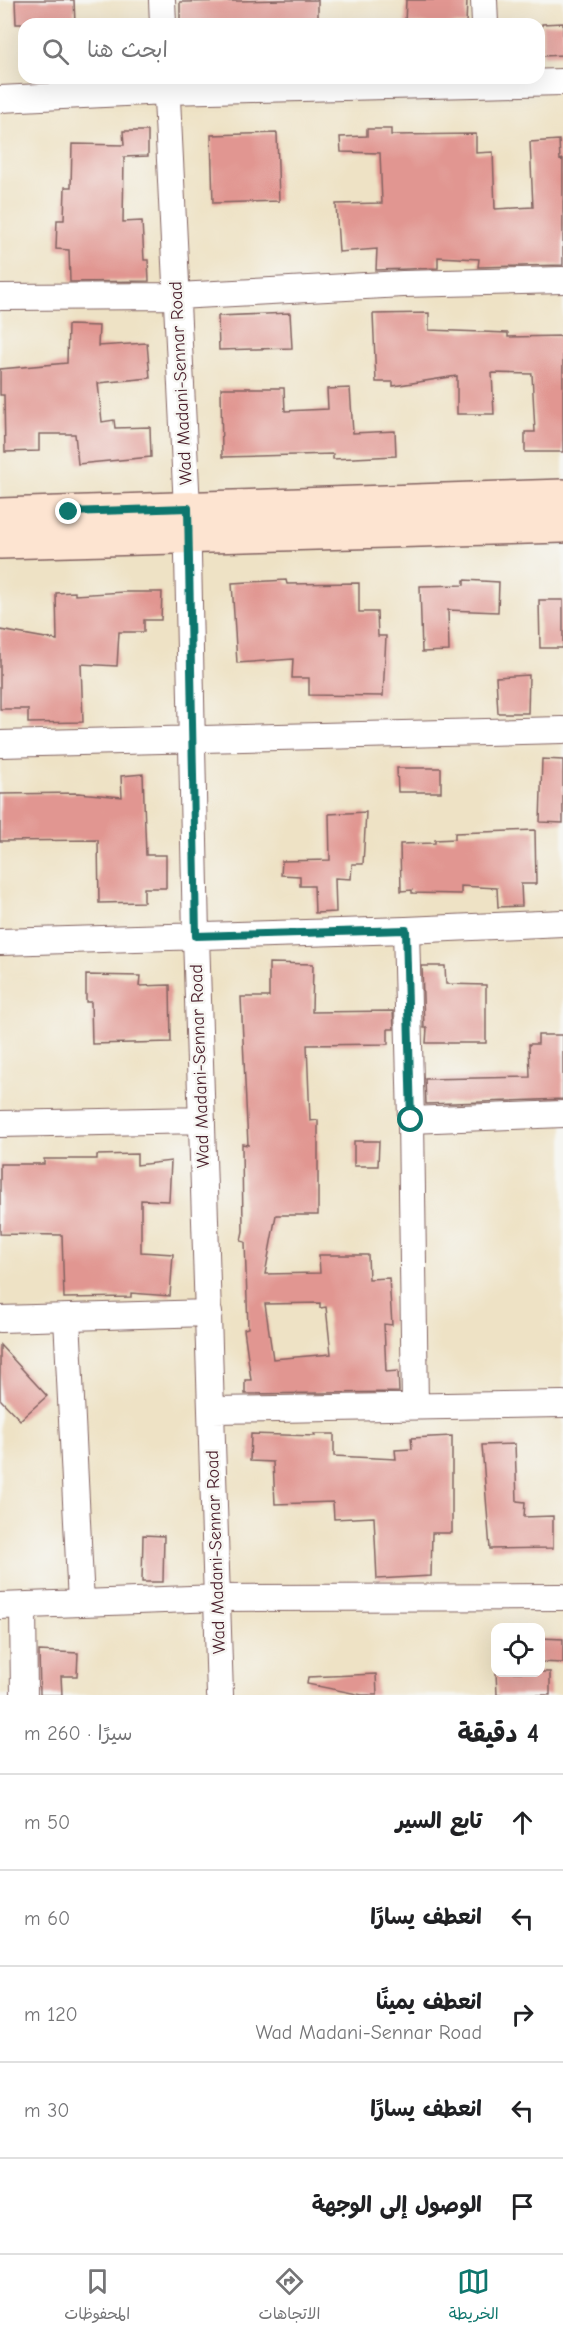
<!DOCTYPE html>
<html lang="ar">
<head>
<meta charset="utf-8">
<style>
	body { margin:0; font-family:"Comic Neue","Playpen Sans Arabic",sans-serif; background:#f6f6f6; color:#202124; direction:rtl }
	.controls { position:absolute; right:18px; bottom:18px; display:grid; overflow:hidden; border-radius:12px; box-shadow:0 6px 24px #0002 }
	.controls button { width:54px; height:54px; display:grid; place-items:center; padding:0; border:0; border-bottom:2px solid #e0e0e0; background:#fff; color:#202124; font:30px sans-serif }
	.stop { position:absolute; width:18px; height:18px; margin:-14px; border:4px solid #0f766e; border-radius:50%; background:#fff }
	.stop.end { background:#0f766e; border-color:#fff; box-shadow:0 2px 6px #0008 }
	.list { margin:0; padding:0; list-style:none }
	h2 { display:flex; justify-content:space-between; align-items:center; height:78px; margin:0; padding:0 24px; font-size:26px }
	h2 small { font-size:20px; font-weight:400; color:#757577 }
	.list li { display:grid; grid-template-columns:39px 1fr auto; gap:18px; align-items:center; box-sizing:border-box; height:96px; padding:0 24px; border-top:2px solid #e0e0e0 }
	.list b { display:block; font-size:22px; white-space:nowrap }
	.list p { margin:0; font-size:20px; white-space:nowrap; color:#757577 }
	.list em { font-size:20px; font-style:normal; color:#757577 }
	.icon { flex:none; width:33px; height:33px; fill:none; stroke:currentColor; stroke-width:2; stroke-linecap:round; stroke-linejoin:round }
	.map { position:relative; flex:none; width:563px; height:1695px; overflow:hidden; direction:ltr }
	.search { position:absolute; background:#fff; box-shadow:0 6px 24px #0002; left:18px; right:18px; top:18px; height:66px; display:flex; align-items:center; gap:15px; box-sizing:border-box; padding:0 21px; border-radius:18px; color:#757577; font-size:22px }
	.sheet { height:558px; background:#fff }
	nav { display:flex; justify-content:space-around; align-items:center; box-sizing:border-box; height:84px; border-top:2px solid #e0e0e0; background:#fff; font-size:16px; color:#757577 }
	nav a { display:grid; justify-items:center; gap:3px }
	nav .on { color:#0f766e }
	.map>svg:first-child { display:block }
	.building { fill:#e19691; fill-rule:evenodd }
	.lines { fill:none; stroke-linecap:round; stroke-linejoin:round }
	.street-casing { stroke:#836361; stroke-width:28 }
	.secondary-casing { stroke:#836361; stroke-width:36 }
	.street { stroke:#fff; stroke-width:26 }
	.secondary { stroke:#fde4d1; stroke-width:33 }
	.route { stroke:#0f766e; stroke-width:8 }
	.labels { text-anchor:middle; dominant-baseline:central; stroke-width:5; stroke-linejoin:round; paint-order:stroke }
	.street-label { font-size:18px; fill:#4a1f2b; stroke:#f6f6f2 }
</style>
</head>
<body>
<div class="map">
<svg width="563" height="1695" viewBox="0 0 563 1695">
	<rect width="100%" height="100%" fill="#f6f6f2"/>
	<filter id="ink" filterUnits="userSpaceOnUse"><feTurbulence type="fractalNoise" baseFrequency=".0167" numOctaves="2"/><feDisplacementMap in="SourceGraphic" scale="12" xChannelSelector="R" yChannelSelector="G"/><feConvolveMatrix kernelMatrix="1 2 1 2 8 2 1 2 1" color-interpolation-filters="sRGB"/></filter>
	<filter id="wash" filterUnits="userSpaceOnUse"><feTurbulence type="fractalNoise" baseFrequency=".008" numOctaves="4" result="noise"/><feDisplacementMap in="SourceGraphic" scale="24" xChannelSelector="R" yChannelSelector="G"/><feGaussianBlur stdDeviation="1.35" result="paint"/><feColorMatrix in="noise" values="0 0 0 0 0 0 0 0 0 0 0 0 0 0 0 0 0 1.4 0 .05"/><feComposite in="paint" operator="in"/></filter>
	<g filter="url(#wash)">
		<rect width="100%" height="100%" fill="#eee2c5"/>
		<g id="blocks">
			<path class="building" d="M15 0H74L75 24H16Z
				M283 0H318V24H180V2Z
				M406 0H467L466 24H405Z
				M563 23V55L543 56 542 24Z
				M367 129H391V135L476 134V153L493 152 495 209 533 207 530 142 559 140 560 160 563 159V265L478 267 479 259 438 257V268L376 270 377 249 339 252 336 204 382 203 380 153 341 152 340 137 367 136Z
				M123 131H148V156L124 157 123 222 142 221 144 260H148L149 281 70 282 69 250 56 249 57 220H64L65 187H71L72 144 124 145Z
				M277 133 279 201 213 203 211 135Z
				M290 313 292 348 219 350 218 316Z
				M429 313V330L508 333V337L563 336V452H525V432H535L532 374 492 373 494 414H457V376L393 386V382H376L373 314Z
				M68 325 99 326 98 346 147 343 150 378 98 383 102 422 114 420 115 428 150 427 151 457 78 464 75 434H39V451L5 452 4 395H0V369L67 363Z
				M221 388H284L285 411 328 409 327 389 350 388 353 433 395 431 396 456 333 459V454L222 457Z
				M286 580 287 584 359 583V612H377L378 636H386L383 696 309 695V678H292L293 659 237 663 232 583Z
				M464 580 499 582 498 612 448 610 449 651 422 652 420 586 464 585Z
				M75 592V595L124 592H162L161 620H144V632H119L117 666 81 664 83 722 28 723V709H0V630L57 640 56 593Z
				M539 600H563V648H540Z
				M529 675 528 713H498L496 677Z
				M542 759 563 760V823L540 822Z
				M397 768H441V792H398Z
				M143 774 146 855H166V888H144V902L99 903 98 840 0 841V794L78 793 122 797 121 776Z
				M366 812 363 864H352L351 879 335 878 336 912 315 913 314 886H300V876L281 875 282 861 330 860 329 814Z
				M535 830 536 884H521L522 906 498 907 497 888 461 886V894L412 893V890L401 891 400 844 435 843V840L455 839V833Z
				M269 963 313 964 312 1012 393 1011 394 1029H388V1044L307 1045 310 1121 318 1120V1215H276L265 1274 320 1273 319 1255H368L369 1279 389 1278 392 1325 384 1324 386 1372 398 1371 399 1392 245 1394V1380H251L244 1329 248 1328 245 1242 241 1241 243 1231 242 1144 248 1145 241 997H269ZM320 1303V1308L326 1307 331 1354 273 1359 265 1304Z
				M422 966H445L446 984 486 985V1043H426L427 1028H424Z
				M86 975 140 976 139 986 170 985 171 1042 92 1044 91 1002H86Z
				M538 1035H563V1099L426 1104 425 1079 530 1077 529 1044H538Z
				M354 1141H379L378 1166H354Z
				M137 1154V1165L171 1161 169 1201 141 1200V1252L173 1254 170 1296 131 1293V1297L64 1298 62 1235 0 1234V1164H44V1159H97V1155Z
				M0 1345 47 1396 20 1420 0 1399Z
				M251 1434 315 1436 314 1434H334V1456L396 1459 395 1450 412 1449 411 1438 452 1436V1533H432L431 1576 377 1579 374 1517 334 1519 333 1502 275 1504 273 1462 250 1461Z
				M515 1444 517 1501 525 1502 524 1517 553 1516V1548L490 1549 482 1445Z
				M143 1535 164 1536 163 1582H142Z
				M540 1638 563 1639V1663L540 1662Z
				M39 1651 78 1653 77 1676H61L62 1695H40Z
				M496 1672H550V1695H497Z
				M376 1674 377 1695H362L307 1684 308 1677Z"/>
		</g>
	</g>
	<g filter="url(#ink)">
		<use href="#blocks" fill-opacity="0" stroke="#836361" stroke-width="1.5"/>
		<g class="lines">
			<defs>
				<path id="street" d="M162 0 163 24
					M484 0 485 24
					M166 78 187 508 196 936 220 1695
					M0 99 166 91 563 82
					M0 297 177 296 403 284 563 280
					M0 744 563 730
					M406 930 411 1120 415 1406
					M0 942 406 930 563 923
					M411 1120 563 1114
					M0 1124 202 1120
					M67 1318 81 1603
					M0 1319 209 1313
					M212 1410 563 1404
					M0 1606 218 1598 563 1597
					M23 1606 24 1695"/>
				<path id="secondary" d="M0 515 563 496
					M0 542 563 526"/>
			</defs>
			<use href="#street" class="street-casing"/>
			<use href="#secondary" class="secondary-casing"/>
			<use href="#street" class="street"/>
			<use href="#secondary" class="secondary"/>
		</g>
	</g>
	<g class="lines" filter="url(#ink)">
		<path class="route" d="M69 512 188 508 196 936 406 930 411 1120"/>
	</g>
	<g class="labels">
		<g class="street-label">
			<text transform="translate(181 383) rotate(-93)">Wad Madani-Sennar Road</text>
			<text transform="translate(200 1066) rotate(-92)">Wad Madani-Sennar Road</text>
			<text transform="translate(216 1552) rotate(-92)">Wad Madani-Sennar Road</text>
		</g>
	</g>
</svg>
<div class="controls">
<button><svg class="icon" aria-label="locate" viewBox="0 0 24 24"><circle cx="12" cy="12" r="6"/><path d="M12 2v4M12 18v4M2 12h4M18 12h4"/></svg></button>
</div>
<div class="stop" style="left:411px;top:1120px"></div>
<div class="stop end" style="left:69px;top:512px"></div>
<div class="search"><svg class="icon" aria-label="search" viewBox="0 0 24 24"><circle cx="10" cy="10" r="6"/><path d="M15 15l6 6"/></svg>ابحث هنا</div>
</div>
<section class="sheet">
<h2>4 دقيقة<small>سيرًا · 260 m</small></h2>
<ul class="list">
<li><svg class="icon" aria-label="ahead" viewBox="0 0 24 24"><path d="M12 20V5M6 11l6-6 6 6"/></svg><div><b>تابع السير</b></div><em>50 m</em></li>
<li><svg class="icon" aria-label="left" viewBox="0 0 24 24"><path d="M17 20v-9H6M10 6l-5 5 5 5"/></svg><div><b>انعطف يسارًا</b></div><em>60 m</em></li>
<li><svg class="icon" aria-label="right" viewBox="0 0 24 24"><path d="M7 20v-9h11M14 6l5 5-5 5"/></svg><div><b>انعطف يمينًا</b><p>Wad Madani-Sennar Road</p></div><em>120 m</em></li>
<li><svg class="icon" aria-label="left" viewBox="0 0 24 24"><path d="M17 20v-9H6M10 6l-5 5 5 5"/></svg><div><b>انعطف يسارًا</b></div><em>30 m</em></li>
<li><svg class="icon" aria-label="arrive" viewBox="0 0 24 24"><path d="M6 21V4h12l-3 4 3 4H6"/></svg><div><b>الوصول إلى الوجهة</b></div></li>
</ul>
</section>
<nav>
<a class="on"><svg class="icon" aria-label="map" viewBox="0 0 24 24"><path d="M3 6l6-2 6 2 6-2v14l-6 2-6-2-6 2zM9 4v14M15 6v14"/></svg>الخريطة</a>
<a><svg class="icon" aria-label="directions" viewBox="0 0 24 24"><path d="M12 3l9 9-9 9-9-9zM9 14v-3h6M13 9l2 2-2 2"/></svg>الاتجاهات</a>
<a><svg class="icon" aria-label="saved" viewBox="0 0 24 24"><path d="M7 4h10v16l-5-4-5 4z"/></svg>المحفوظات</a>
</nav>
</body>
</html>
